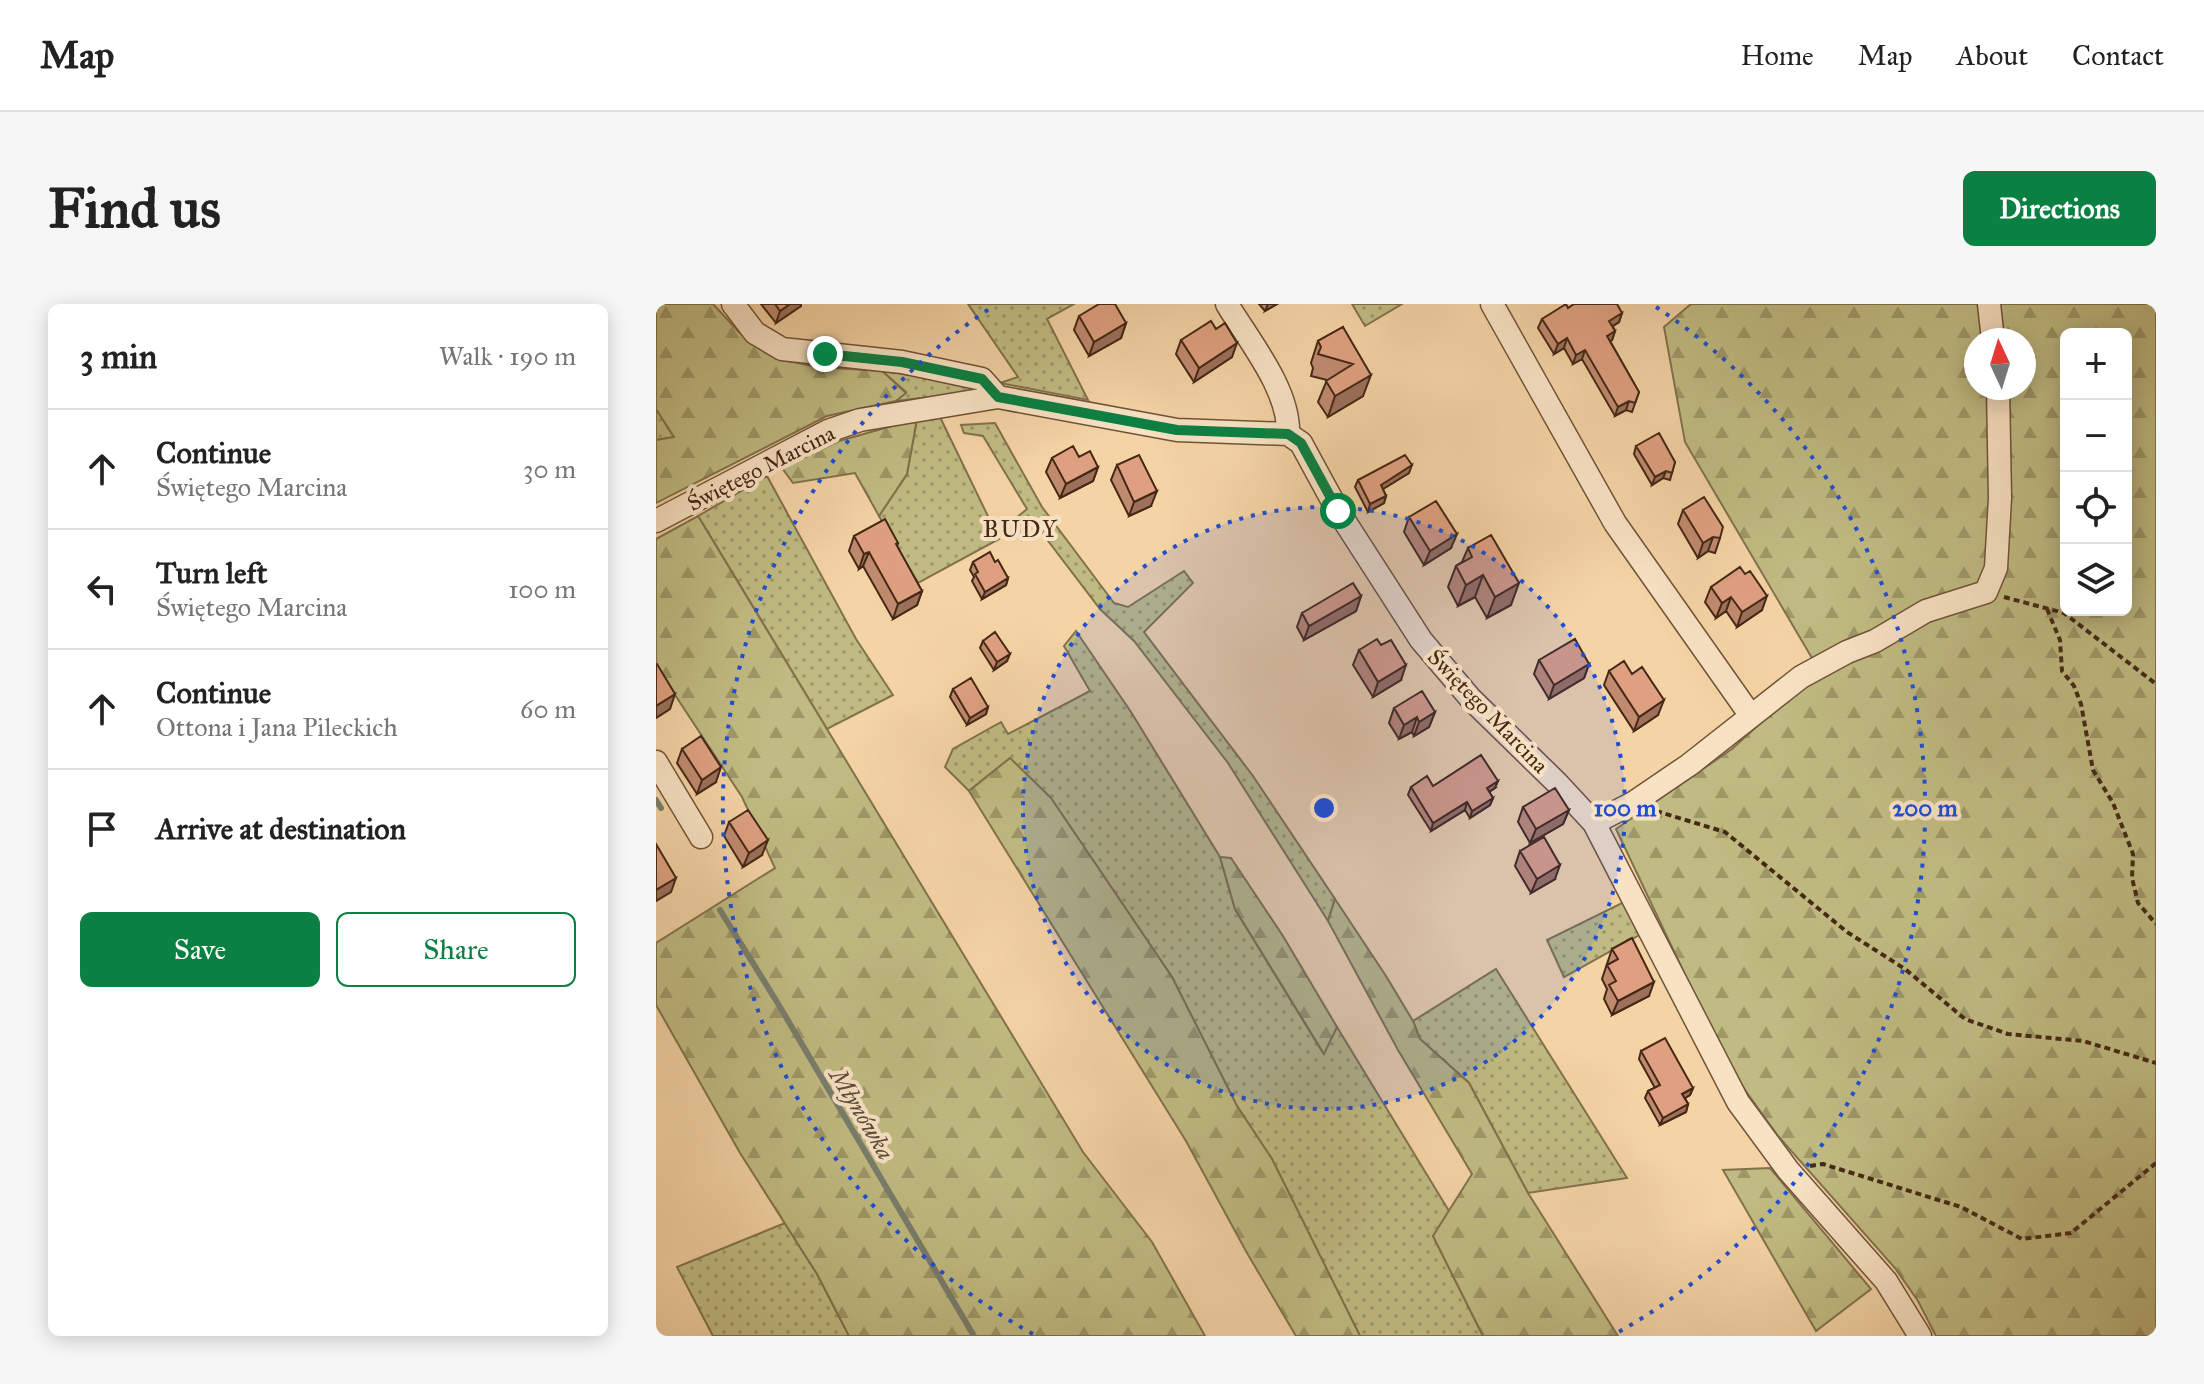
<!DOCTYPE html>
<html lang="en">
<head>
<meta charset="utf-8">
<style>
	body { margin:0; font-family:"IM FELL Great Primer",serif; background:#f6f6f6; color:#222 }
	.controls { position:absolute; right:24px; top:24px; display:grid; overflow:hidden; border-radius:12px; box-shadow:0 4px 20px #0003 }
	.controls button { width:72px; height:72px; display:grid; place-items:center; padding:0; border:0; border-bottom:2px solid #e0e0e0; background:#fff; color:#222; font:40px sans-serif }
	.compass { position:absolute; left:1308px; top:24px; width:72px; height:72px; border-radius:50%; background:#fff; box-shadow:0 4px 20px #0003; rotate:356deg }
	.stop { position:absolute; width:24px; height:24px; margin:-18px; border:6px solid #0b8043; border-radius:50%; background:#fff }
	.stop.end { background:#0b8043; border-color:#fff; box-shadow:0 2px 8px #0008 }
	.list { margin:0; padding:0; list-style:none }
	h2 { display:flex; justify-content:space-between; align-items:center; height:104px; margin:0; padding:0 32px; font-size:34px }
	h2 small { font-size:26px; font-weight:400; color:#767676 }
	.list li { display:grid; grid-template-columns:52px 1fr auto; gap:24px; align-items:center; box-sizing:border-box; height:120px; padding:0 32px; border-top:2px solid #e0e0e0 }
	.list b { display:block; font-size:30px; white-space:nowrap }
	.list p { margin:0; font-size:26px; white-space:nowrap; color:#767676 }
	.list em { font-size:26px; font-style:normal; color:#767676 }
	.actions { display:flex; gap:16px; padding:24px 32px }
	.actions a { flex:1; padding:18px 0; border:2px solid #0b8043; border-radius:12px; text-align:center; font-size:28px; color:#0b8043 }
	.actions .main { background:#0b8043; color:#fff }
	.icon { flex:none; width:44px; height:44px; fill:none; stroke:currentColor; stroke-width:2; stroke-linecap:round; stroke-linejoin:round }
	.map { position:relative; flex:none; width:1500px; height:1032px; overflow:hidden; border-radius:12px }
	header { display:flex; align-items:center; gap:48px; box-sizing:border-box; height:112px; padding:0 40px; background:#fff; border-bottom:2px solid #e0e0e0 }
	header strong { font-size:38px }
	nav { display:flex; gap:44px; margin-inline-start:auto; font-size:28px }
	.intro { display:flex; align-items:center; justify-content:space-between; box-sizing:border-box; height:192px; padding:0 48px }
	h1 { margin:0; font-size:56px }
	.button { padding:20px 36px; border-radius:12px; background:#0b8043; color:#fff; font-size:28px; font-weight:700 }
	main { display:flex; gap:48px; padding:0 48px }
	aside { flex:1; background:#fff; border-radius:12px; box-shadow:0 4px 20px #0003 }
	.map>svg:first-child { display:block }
	.grass { fill:url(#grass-dots); stroke:#82724c; stroke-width:2 }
	.forest { fill:url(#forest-firs); stroke:#82724c; stroke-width:2; fill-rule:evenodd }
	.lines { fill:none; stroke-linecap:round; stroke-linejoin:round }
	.stream { stroke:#797e6e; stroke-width:6 }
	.minor-casing { stroke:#715339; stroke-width:25 }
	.path { stroke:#452815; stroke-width:4; stroke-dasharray:6 4; stroke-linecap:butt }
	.minor { stroke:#f8e2c4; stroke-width:22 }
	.wall { fill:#c08a6f; stroke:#452815; stroke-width:2 }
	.shaded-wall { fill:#9c705a; stroke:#452815; stroke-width:2 }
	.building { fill:#dfa081; stroke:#452815; stroke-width:2 }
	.route { stroke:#0b8043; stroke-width:10 }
	.ring { fill:none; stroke:#1d4ed8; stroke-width:4; stroke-dasharray:4 8 }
	.labels { text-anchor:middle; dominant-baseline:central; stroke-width:8; stroke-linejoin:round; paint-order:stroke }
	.street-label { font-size:22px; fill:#452815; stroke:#f8e2c4 }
	.neighbourhood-label { font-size:24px; letter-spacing:2px; fill:#452815; stroke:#f8e2c4 }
	.water-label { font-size:24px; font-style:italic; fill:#5b4c3a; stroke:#f8e2c4 }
	.centre { fill:#1d4ed8; stroke:#f8e2c4; stroke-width:4 }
	.ring-label { font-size:24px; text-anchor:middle; font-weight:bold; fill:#1d4ed8; stroke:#f8e2c4; stroke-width:8; stroke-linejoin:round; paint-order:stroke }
</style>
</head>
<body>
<header>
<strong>Map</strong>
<nav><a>Home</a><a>Map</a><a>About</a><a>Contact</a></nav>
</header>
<div class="intro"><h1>Find us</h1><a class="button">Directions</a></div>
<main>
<aside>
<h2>3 min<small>Walk · 190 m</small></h2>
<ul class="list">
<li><svg class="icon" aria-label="ahead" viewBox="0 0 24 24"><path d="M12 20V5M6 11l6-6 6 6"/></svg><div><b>Continue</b><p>Świętego Marcina</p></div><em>30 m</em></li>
<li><svg class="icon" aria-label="left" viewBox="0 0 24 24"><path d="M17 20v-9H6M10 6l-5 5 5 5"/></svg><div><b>Turn left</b><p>Świętego Marcina</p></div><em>100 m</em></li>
<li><svg class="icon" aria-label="ahead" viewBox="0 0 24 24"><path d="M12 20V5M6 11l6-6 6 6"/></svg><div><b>Continue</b><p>Ottona i Jana Pileckich</p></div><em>60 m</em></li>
<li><svg class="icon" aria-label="arrive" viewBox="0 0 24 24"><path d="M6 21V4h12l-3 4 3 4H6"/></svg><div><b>Arrive at destination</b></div></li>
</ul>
<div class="actions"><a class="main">Save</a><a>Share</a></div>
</aside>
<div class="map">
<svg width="1500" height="1032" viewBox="0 0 1500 1032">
	<defs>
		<pattern id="grass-dots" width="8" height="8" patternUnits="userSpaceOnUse" patternTransform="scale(2)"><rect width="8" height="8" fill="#c0bb82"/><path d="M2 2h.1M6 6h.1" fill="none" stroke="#9e9869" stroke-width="1.8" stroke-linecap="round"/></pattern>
		<pattern id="forest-firs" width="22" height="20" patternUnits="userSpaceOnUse" patternTransform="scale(2)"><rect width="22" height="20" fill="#c0bb82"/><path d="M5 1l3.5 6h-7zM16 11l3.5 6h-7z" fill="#9e9869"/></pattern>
	</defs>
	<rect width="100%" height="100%" fill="#f4d3a5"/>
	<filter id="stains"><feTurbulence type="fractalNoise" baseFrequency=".0025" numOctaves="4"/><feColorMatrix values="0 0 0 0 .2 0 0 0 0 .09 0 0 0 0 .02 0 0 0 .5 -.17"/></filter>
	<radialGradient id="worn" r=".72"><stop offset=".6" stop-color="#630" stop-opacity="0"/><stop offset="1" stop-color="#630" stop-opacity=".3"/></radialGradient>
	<path class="grass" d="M312 0H418L391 15 432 96 344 79 362 73Z
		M696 0H746L709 22Z
		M226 67 314 79 315 88 240 97 250 88Z
		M0 105 18 133 0 136Z
		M283 111 343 235 262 279 223 212 251 170 261 115Z
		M339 119 386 203 458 299 472 303 528 267 537 279 488 328 597 472 679 595 672 617 572 459 478 337 444 305 386 229 366 236 355 218 371 205 327 132 308 129 305 121Z
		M111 172 200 335 237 391 171 425 42 212Z
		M420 327 475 408 564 553 579 605 667 749 681 723 793 907 777 932 827 1032H704L616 855 581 802 516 673 395 495 354 454 313 487 289 463 297 445 345 418 352 430 434 387 408 342Z
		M970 597 985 630 908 673 891 636Z
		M840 665 971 874 872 889 813 779 764 735 757 717Z
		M129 919 161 970 193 1032H57L21 963Z"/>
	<path class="forest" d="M0 0H57L83 28 122 55 162 63 226 67 250 89 240 97 171 112 0 199V136L18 133 0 105Z
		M1035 0H1500V1032H1280L1262 997 1239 964 1122 832 1089 786 1060 736 960 525 1076 445 1163 366 1029 138 1008 23ZM1410 30H1470V306H1410ZM1320 36H1368V84H1320Z
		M261 115 251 170 223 212 199 169 137 179 126 164 183 137Z
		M42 212 427 848 496 938 549 1032H193L161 970 84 849 0 701V639L119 564 86 493 0 362V235Z
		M354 454 395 494 516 673 581 802 616 855 704 1032H640L591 949 530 837 313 487Z
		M564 553 575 554 627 632 681 723 668 750 579 605Z
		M679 595 730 672 757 717 764 735 813 779 872 889 962 1032H827L777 932 816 870 742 746 672 617Z
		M1114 864 1215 985 1160 1027 1067 866Z"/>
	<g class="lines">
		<path class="stream" d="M0 496 5 504
			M64 606 121 698 318 1032"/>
		<defs>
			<path id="minor" d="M77 0 99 29 126 45 246 58 326 75 342 93
				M571 0C593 37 634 86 632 130
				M836 0 959 219 1095 412
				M1333 0 1337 36
				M0 217 172 127 204 116 342 93 521 126 632 130 645 139 682 207 765 336 815 395 901 479 938 519 1082 798 1132 866 1230 977 1264 1032
				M0 458 45 533
				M938 519 977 499 1033 461 1145 373 1191 348 1219 337 1270 307 1330 288 1340 264 1344 194 1342 84"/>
		</defs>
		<use href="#minor" class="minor-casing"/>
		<path class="path" d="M1348 293 1408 309 1500 380
			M1391 305 1404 336 1406 367 1418 382 1425 400 1437 466 1457 499 1477 550 1476 574 1482 599 1500 620
			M1000 507 1069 528 1191 628 1249 665 1309 715 1352 730 1427 737 1500 759
			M1154 862 1167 860 1305 903 1366 935 1415 929 1500 859"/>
		<use href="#minor" class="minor"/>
	</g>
	<path class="wall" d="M105 0H145V2L120 19Z
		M603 0H621L609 7Z
		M912 4 966 9 963 18 957 22 959 27 956 36 954 37 983 88 976 108 970 106 959 112 926 55 917 60 908 44 898 50 882 24 886 15Z
		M423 12 470 19 465 34 433 52 418 26Z
		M687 23 707 92 672 113 662 98 671 76 655 72 657 64 655 59 662 37Z
		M560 25 576 53 538 78 520 50 525 36Z
		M980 142 1019 158 1014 176 1007 174 996 181 978 150Z
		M423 153 442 163 437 177 404 194 390 168 396 154Z
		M461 161 495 202 473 212 455 176Z
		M753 169 727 185 730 192 728 199 712 208 699 183 702 176Z
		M1027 206 1064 234 1059 249 1052 247 1042 254 1022 220Z
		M753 213 795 244 768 261 748 228Z
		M198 232 242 239 241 243 266 287 261 301 237 315 207 262 203 265 193 247Z
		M812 244 855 301 831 314 819 293 802 302 792 283 800 262 806 258Z
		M317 258H339L352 274 350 281 326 295 316 277 318 273 314 266Z
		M1089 270 1106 306 1081 323 1070 307 1060 314 1049 298 1055 283Z
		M705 292 700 307 648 336 641 323 646 309Z
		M327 337 351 357 338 366 324 344Z
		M703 346 745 376 717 393 697 361Z
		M883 356 933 360 928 374 893 395 878 370Z
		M953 367 1002 411 978 427 948 381Z
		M297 385 332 403 330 410 311 421 294 393Z
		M738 404 779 408 773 423 758 432 756 428 743 435 733 419Z
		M26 445 60 478 41 490 21 459Z
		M777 482 839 484 833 488 837 494 834 501 814 514 809 506 775 527 752 491 755 483Z
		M867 503 913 506 907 520 874 539 862 518Z
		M73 518 106 551 87 563 68 532Z
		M864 547 899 575 875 589 859 562Z
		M956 645 993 692 956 711 948 695 951 685 946 675Z
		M985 747 1037 784 1034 791 1029 794 1032 800 1030 808 1004 821 989 794 992 787 999 784 983 755Z"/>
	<path class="shaded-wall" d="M134 0H145V2L120 19 124 7Z
		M612 0H621L609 7Z
		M966 9 963 18 950 26 953 17Z
		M470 19 465 34 433 52 438 38Z
		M959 27 956 36 948 41 951 32Z
		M911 34 908 44 898 50 902 40Z
		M581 39 576 53 538 78 543 64Z
		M929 46 926 55 917 60 920 51Z
		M715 71 707 92 672 113 679 92Z
		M973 97 970 106 959 112 962 103Z
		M756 161 753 169 722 188 725 181Z
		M442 163 437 177 404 194 410 180Z
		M1010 167 1007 174 996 181 999 173Z
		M501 187 495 202 473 212 478 198Z
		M730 192 728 199 712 208 714 200Z
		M801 230 795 244 768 261 774 247Z
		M1057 233 1052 247 1042 254 1047 239Z
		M213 248 207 262 203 265 208 250Z
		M827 271 819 293 802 302 810 281Z
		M352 274 350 281 326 295 329 288Z
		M863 279 855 301 831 314 839 293Z
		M266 287 261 301 237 315 242 300Z
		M705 292 700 307 648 336 653 322Z
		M1111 292 1106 306 1081 323 1086 308Z
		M1075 293 1070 307 1060 314 1066 299Z
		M354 350 351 357 338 366 341 358Z
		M933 360 928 374 893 395 898 381Z
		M750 361 745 376 717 393 722 378Z
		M19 390 14 405 0 414V402Z
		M1008 396 1002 411 978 427 983 413Z
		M332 403 330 410 311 421 314 414Z
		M779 408 773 423 758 432 763 418Z
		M761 413 756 428 743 435 748 421Z
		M65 463 60 478 41 490 46 476Z
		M842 477 839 484 828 491 831 484Z
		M837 494 834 501 814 514 816 507Z
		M811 498 809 506 775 527 777 519Z
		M913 506 907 520 874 539 880 525Z
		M112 536 106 551 87 563 93 549Z
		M904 561 899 575 875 589 881 575Z
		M20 574 15 588 0 597V586Z
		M998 678 993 692 956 711 962 697Z
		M1037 784 1034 791 1024 797 1026 790Z
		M1032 800 1030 808 1004 821 1007 814Z"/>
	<path class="building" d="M119 0H134L124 7Z
		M443 0H459L470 19 438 38 423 12Z
		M910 0 912 4 918 0H961L966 9 953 17 959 27 951 32 983 88 979 99 973 97 962 103 929 46 920 51 911 34 902 40 886 15Z
		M555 17 560 25 569 19 581 39 543 64 525 36Z
		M687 23 715 71 679 92 670 77 697 60 662 50 665 43 662 37Z
		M1003 129 1019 158 1016 169 1010 167 999 173 980 142Z
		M417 142 423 153 434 147 442 163 410 180 396 154Z
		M483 151 501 187 478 198 461 161Z
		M749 151 756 161 725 181 730 192 714 200 702 176Z
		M1048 193 1067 223 1064 234 1057 233 1047 239 1027 206Z
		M780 197 801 230 774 247 753 213Z
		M229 215 242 239 240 240 266 287 242 300 213 248 208 250 198 232Z
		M835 231 863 279 839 293 827 271 810 281 800 262 816 253 812 244Z
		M334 248 339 258 342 256 352 274 329 288 319 270 322 268 317 258Z
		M1084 263 1089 270 1094 267 1111 292 1086 308 1075 293 1066 299 1055 283Z
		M697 279 705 292 653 322 646 309Z
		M339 328 354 350 341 358 327 337Z
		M721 335 725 341 735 336 750 361 722 378 703 346Z
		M919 335 933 360 898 381 883 356Z
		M968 357 976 370 986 363 1008 396 983 413 953 367Z
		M1 360 19 390 0 402V361Z
		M315 374 332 403 314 414 297 385Z
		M766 387 779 408 763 418 761 413 748 421 738 404Z
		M45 432 65 463 46 476 26 445Z
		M825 451 842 477 831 484 837 494 816 507 811 498 777 519 755 483 771 472 777 482Z
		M899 484 913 506 880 525 867 503Z
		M92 506 112 536 93 549 73 518Z
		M888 533 904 561 881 575 864 547Z
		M0 540 20 574 0 586Z
		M976 634 998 678 962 697 953 681 960 677 951 661 962 655 956 645Z
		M1009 734 1037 784 1026 790 1032 800 1007 814 992 787 1004 781 985 747Z"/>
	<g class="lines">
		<path class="route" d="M169 50 246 58 326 75 342 93 521 126 632 130 645 139 682 207"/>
	</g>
	<circle cx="668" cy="504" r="301" fill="#1d4ed8" fill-opacity=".12"/>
	<g class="ring">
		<circle cx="668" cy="504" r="301"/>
		<path d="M377 1030A601 601 0 0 1 336 3M1000 3A601 601 0 0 1 959 1030"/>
	</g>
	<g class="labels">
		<g class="street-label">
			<text transform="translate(105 164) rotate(-27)">Świętego Marcina</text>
			<text transform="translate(832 407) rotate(46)">Świętego Marcina</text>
		</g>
		<g class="neighbourhood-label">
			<text x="365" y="225">BUDY</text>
		</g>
		<g class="water-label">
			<text transform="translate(206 810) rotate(59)">Młynówka</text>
		</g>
	</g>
	<circle cx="668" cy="504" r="12" class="centre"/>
	<g class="ring-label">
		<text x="969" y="512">100 m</text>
		<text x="1269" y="512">200 m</text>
	</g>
	<rect width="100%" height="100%" filter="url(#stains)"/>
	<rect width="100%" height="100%" fill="url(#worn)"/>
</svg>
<div class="controls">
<button>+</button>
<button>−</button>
<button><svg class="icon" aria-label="locate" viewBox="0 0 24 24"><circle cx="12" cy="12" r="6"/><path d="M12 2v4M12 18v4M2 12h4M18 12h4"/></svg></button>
<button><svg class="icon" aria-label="layers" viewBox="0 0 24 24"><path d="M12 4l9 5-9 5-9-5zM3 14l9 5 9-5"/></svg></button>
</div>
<svg class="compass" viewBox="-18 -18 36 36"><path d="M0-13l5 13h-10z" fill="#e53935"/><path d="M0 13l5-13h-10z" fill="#767676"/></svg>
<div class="stop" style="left:682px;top:207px"></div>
<div class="stop end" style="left:169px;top:50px"></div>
</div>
</main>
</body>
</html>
